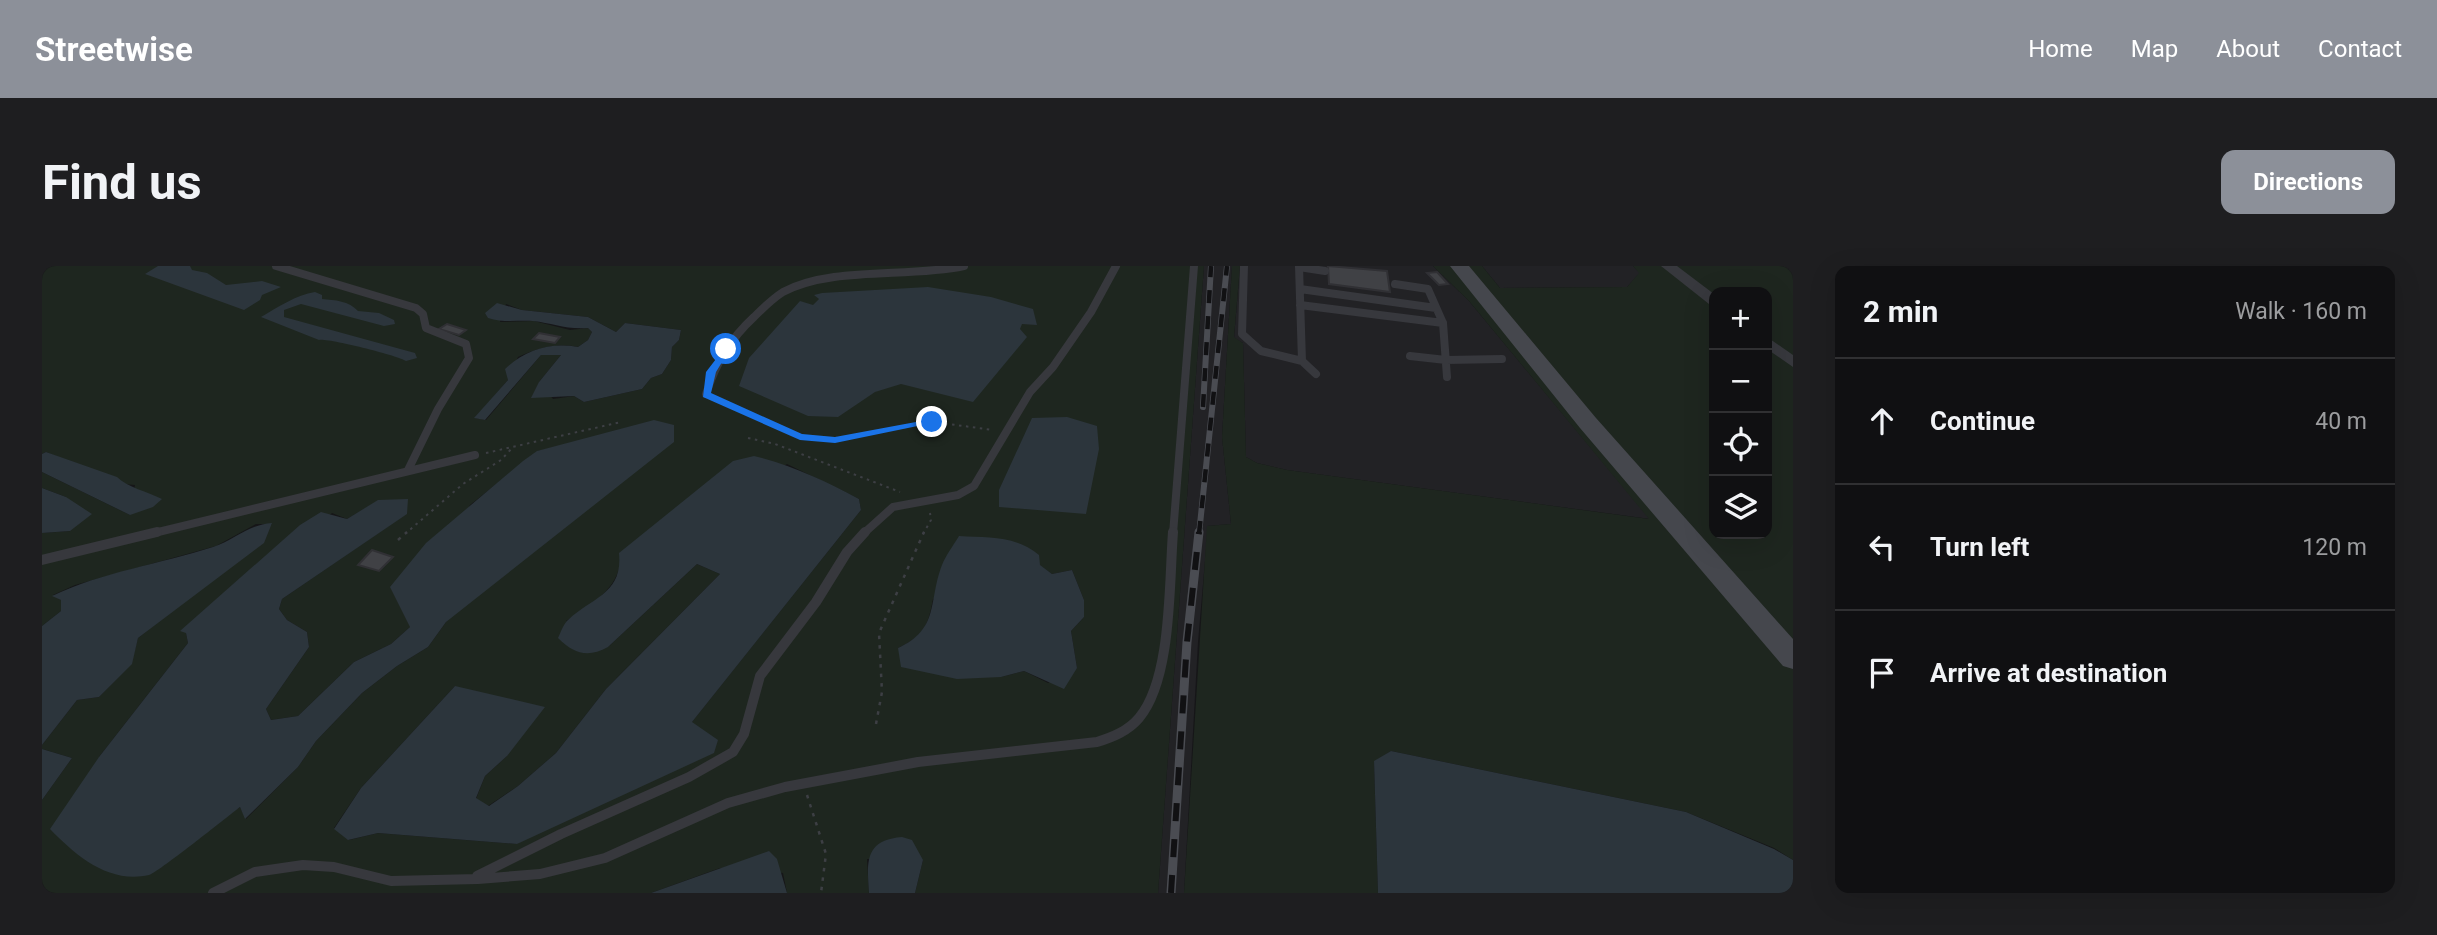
<!DOCTYPE html>
<html lang="en">
<head>
<meta charset="utf-8">
<style>
	body { margin:0; font-family:Roboto,sans-serif; background:#1e1e20; color:#f1f3f6 }
	.controls { position:absolute; right:21px; top:21px; display:grid; overflow:hidden; border-radius:14px; box-shadow:0 7px 28px #0002 }
	.controls button { width:63px; height:63px; display:grid; place-items:center; padding:0; border:0; border-bottom:2px solid #303032; background:#101012; color:#f1f3f6; font:35px sans-serif }
	.stop { position:absolute; width:21px; height:21px; margin:-16px; border:5px solid #1a73e8; border-radius:50%; background:#fff }
	.stop.end { background:#1a73e8; border-color:#fff; box-shadow:0 2px 7px #0008 }
	.list { margin:0; padding:0; list-style:none }
	h2 { display:flex; justify-content:space-between; align-items:center; height:91px; margin:0; padding:0 28px; font-size:30px }
	h2 small { font-size:23px; font-weight:400; color:#9c9d9f }
	.list li { display:grid; grid-template-columns:46px 1fr auto; gap:21px; align-items:center; box-sizing:border-box; height:126px; padding:0 28px; border-top:2px solid #303032 }
	.list b { display:block; font-size:26px; white-space:nowrap }
	.list em { font-size:23px; font-style:normal; color:#9c9d9f }
	.icon { flex:none; width:38px; height:38px; fill:none; stroke:currentColor; stroke-width:2; stroke-linecap:round; stroke-linejoin:round }
	.map { position:relative; flex:none; width:1751px; height:627px; overflow:hidden; border-radius:14px }
	header { display:flex; align-items:center; gap:42px; box-sizing:border-box; height:98px; padding:0 35px; background:#8c9099; color:#fff }
	header strong { font-size:33px }
	nav { display:flex; gap:38px; margin-inline-start:auto; font-size:24px }
	.intro { display:flex; align-items:center; justify-content:space-between; box-sizing:border-box; height:168px; padding:0 42px }
	h1 { margin:0; font-size:49px }
	.button { padding:18px 32px; border-radius:14px; background:#8c9099; color:#fff; font-size:24px; font-weight:700 }
	main { display:flex; gap:42px; padding:0 42px }
	aside { flex:1; background:#101012; border-radius:14px; box-shadow:0 7px 28px #0002 }
	.map>svg:first-child { display:block }
	.built { fill:#222225 }
	.green { fill:#1e261f; fill-rule:evenodd }
	.water { fill:#2c353c }
	.building { fill:#404145; stroke:#303034; stroke-width:2 }
	.lines { fill:none; stroke-linecap:round; stroke-linejoin:round }
	.path-far1 { stroke:#3d3f44; stroke-width:2; stroke-dasharray:2.5 4.5; stroke-linecap:butt }
	.path { stroke:#3d3f44; stroke-width:2.5; stroke-dasharray:3.5 6; stroke-linecap:butt }
	.lane-far1 { stroke:#37383d; stroke-width:8 }
	.lane { stroke:#37383d; stroke-width:10 }
	.street { fill:#37383d; fill-rule:evenodd }
	.secondary { fill:#45474d; fill-rule:evenodd }
	.rail-far1-casing { stroke:#4a4c52; stroke-width:6 }
	.rail-casing { stroke:#4a4c52; stroke-width:9 }
	.rail-far1 { stroke:#111113; stroke-width:4.5; stroke-dasharray:13; stroke-linecap:butt }
	.rail { stroke:#111113; stroke-width:6; stroke-dasharray:18; stroke-linecap:butt }
	.route { fill:#1a73e8 }
</style>
</head>
<body>
<header>
<strong>Streetwise</strong>
<nav><a>Home</a><a>Map</a><a>About</a><a>Contact</a></nav>
</header>
<div class="intro"><h1>Find us</h1><a class="button">Directions</a></div>
<main>
<div class="map">
<svg width="1751" height="627" viewBox="0 0 1751 627">
	<rect width="100%" height="100%" fill="#161618"/>
	<path class="built" d="M1162 0H1190L1180 171 1189 258 1166 260 1156 376 1142 627H1116Z
		M1198 0H1391L1427 35 1608 253 1245 204 1215 197 1204 191 1201 77 1192 72Z
		M1440 0H1591L1598 7 1585 21 1458 22Z"/>
	<path class="green" d="M0 0H1162L1116 627H873L881 594 825 593 827 627H745L741 607 678 602 609 627H0V534L30 492 0 483V479L35 434 57 431 89 398 96 372 143 335 230 258H214L174 280 33 319 11 329 19 334V345L0 360V267L28 265 24 231 0 222V206L88 249 93 219 82 218 4 186 0 188ZM464 38 480 44 546 51 574 66 583 57 639 64 637 74 630 81 629 94 620 108 609 112 600 123 542 136 532 130 511 133 497 116 519 89H499L444 154 433 152 466 114 476 91C496 82 514 77 536 81L546 74 550 66 546 62 528 64 492 55 458 56ZM550 172 404 356 386 381 355 400 320 427 274 475 256 501 204 553 198 541 156 571 57 491 146 377 144 367 290 247 305 253 336 235 364 248 240 333 237 343 245 354 265 366 267 381 224 443 229 454 256 450 312 396 349 378 368 361 428 239 496 185ZM745 198 817 233 819 244 649 457 475 578 336 567 307 574 292 562 319 522 413 420 465 490 443 510 434 533 446 540 476 520 514 487 564 423 678 308 655 298 566 381 524 355C546 340 572 327 578 299ZM997 299 1010 308 1030 304 1042 334V351L1029 365 1035 402 1006 417 982 405 959 411 856 382C882 370 886 360 891 333Z
		M1190 0H1198L1192 71 1201 77 1204 191 1215 197 1245 204 1607 253 1427 35 1391 0H1440L1458 22 1585 21 1597 7 1591 0H1751V594L1732 582 1644 546 1349 485 1332 496 1336 627H1142L1165 260 1189 258 1180 171ZM1672 26H1725V268H1672Z"/>
	<path class="water" d="M116 0H148L150 4 165 7 184 19 220 15 239 21 220 29 218 34 202 44 103 8Z
		M886 21 949 31 991 43 995 59 980 58 978 63 985 71 931 136 859 118 833 126 796 151 766 150 697 120 707 92 758 35 771 39 777 33 772 29 780 27Z
		M273 26 280 29V33C293 34 307 35 316 45L337 47 352 54 353 58 342 60 259 38 242 44V51L362 84 373 87 375 92 364 95C357 90 286 72 277 74L219 51C236 41 254 29 273 26Z
		M455 37 480 44 546 51 574 66 583 57 639 64 637 74 630 81 629 94 620 108 609 112 600 123 542 136 532 130 489 132 497 116 519 89H499L443 154 432 152 466 114 463 103C483 84 508 76 536 81L546 74 550 66 546 62C525 64 510 57 491 55 475 54 461 57 446 52L443 47Z
		M1025 151 1055 160 1057 183 1044 248 957 241V224L990 152Z
		M612 154 632 159V176L404 356 386 381 355 400 320 427 274 475 256 501 203 553 198 541C185 551 114 608 107 609 67 618 34 590 8 563L57 491 146 377 144 367 138 365 258 259 279 246 305 253 336 234 366 233 365 248 240 333 237 343 245 354 265 366 267 381 224 443 229 454 256 450 312 396 349 378 368 361 348 321 384 277 481 195 495 185Z
		M4 186 75 211C85 221 106 226 120 233L111 241 88 249 0 206V188Z
		M712 190C750 199 783 215 817 233L819 244 650 456 676 474 672 487 475 578 336 567 306 574 292 563 319 522 413 420 503 441 465 490 443 510 434 532 447 540 476 520 514 487 564 423 678 308 655 298 566 381C546 392 532 388 516 372 519 366 521 358 527 353 551 331 581 327 577 287L691 195Z
		M0 222 24 231 50 248 28 265 0 267Z
		M230 257 222 277 96 372 90 398 57 431 35 434 0 479V360L19 345V334L10 330C60 306 118 298 171 281 193 274 205 259 230 257Z
		M917 270C947 272 973 269 997 289L998 299 1010 308 1030 304 1042 334V351L1029 365 1035 402 1022 423 982 405 959 411 915 413 859 401 856 382C898 363 886 335 900 299 904 289 911 280 917 270Z
		M0 483 30 492 0 534Z
		M1349 485 1644 546 1732 583 1751 594V627H1336L1332 495Z
		M860 571 870 574 881 594 873 627H827C825 597 822 574 860 571Z
		M727 585 735 593 745 627H609Z"/>
	<path class="building" d="M1286 0 1345 5 1348 26 1287 18Z
		M1395 6 1406 18 1397 19 1385 7Z
		M405 58 424 64 417 69 397 63Z
		M497 67 518 71 513 77 491 73Z
		M330 284 351 291 337 305 316 299Z"/>
	<g class="lines">
		<path class="path-far1" d="M675 133 758 171 775 173 808 171 892 156 951 164
			M706 172 733 178 858 226
			M444 187 579 156
			M363 268 421 218 459 194 471 181
			M881 268 889 254 888 247"/>
		<path class="path" d="M356 274 365 266
			M834 458 840 426 837 367 882 266
			M765 529 784 588 779 627"/>
		<path class="lane-far1" d="M234 0 374 42 381 48 384 62 424 78 427 92 396 143 366 204
			M1202 0 1200 68 1219 85 1260 95 1257 0
			M1257 1 1283 5
			M1353 18 1386 23 1401 57 1405 111
			M1258 23 1394 42
			M1258 39 1401 57
			M1368 90 1404 94 1460 93
			M1260 95 1274 108
			M664 128C674 97 688 73 712 51 721 42 730 33 741 26 790 0 866 12 922 0
			M108 268 433 189
			M821 268 851 241 916 229 932 220 988 126 1011 101 1049 46 1074 0
			M1131 268 1152 0"/>
		<path class="lane" d="M0 294 115 266
			M435 610 519 568 647 511 691 486 702 468 718 410 774 336 805 286 823 266
			M171 627 213 606 261 599 292 601 349 615 436 613 498 608 563 592 686 537 743 521 876 496 1055 476C1071 471 1086 465 1097 452 1130 413 1127 317 1131 266"/>
		<path class="street" d="M1619 0H1635L1672 28V39L1667 38Z
			M1725 71 1751 89V101L1725 83Z"/>
		<path class="secondary" d="M1408 0H1427L1554 152 1751 373V403L1741 400 1538 162Z"/>
		<defs>
			<path id="rail-far1" d="M1161 141 1169 0
				M1157 268 1185 0"/>
			<path id="rail" d="M1129 627 1145 376 1157 266"/>
		</defs>
		<use href="#rail-far1" class="rail-far1-casing"/>
		<use href="#rail" class="rail-casing"/>
		<use href="#rail-far1" class="rail-far1"/>
		<use href="#rail" class="rail"/>
	</g>
	<path class="route" d="M684 80 688 83 674 106 669 127 760 168 793 171 890 153 895 156 793 177 758 174 661 131 664 106Z"/>
</svg>
<div class="controls">
<button>+</button>
<button>−</button>
<button><svg class="icon" aria-label="locate" viewBox="0 0 24 24"><circle cx="12" cy="12" r="6"/><path d="M12 2v4M12 18v4M2 12h4M18 12h4"/></svg></button>
<button><svg class="icon" aria-label="layers" viewBox="0 0 24 24"><path d="M12 4l9 5-9 5-9-5zM3 14l9 5 9-5"/></svg></button>
</div>
<div class="stop" style="left:684px;top:83px"></div>
<div class="stop end" style="left:890px;top:156px"></div>
</div>
<aside>
<h2>2 min<small>Walk · 160 m</small></h2>
<ul class="list">
<li><svg class="icon" aria-label="ahead" viewBox="0 0 24 24"><path d="M12 20V5M6 11l6-6 6 6"/></svg><div><b>Continue</b></div><em>40 m</em></li>
<li><svg class="icon" aria-label="left" viewBox="0 0 24 24"><path d="M17 20v-9H6M10 6l-5 5 5 5"/></svg><div><b>Turn left</b></div><em>120 m</em></li>
<li><svg class="icon" aria-label="arrive" viewBox="0 0 24 24"><path d="M6 21V4h12l-3 4 3 4H6"/></svg><div><b>Arrive at destination</b></div></li>
</ul>
</aside>
</main>
</body>
</html>
